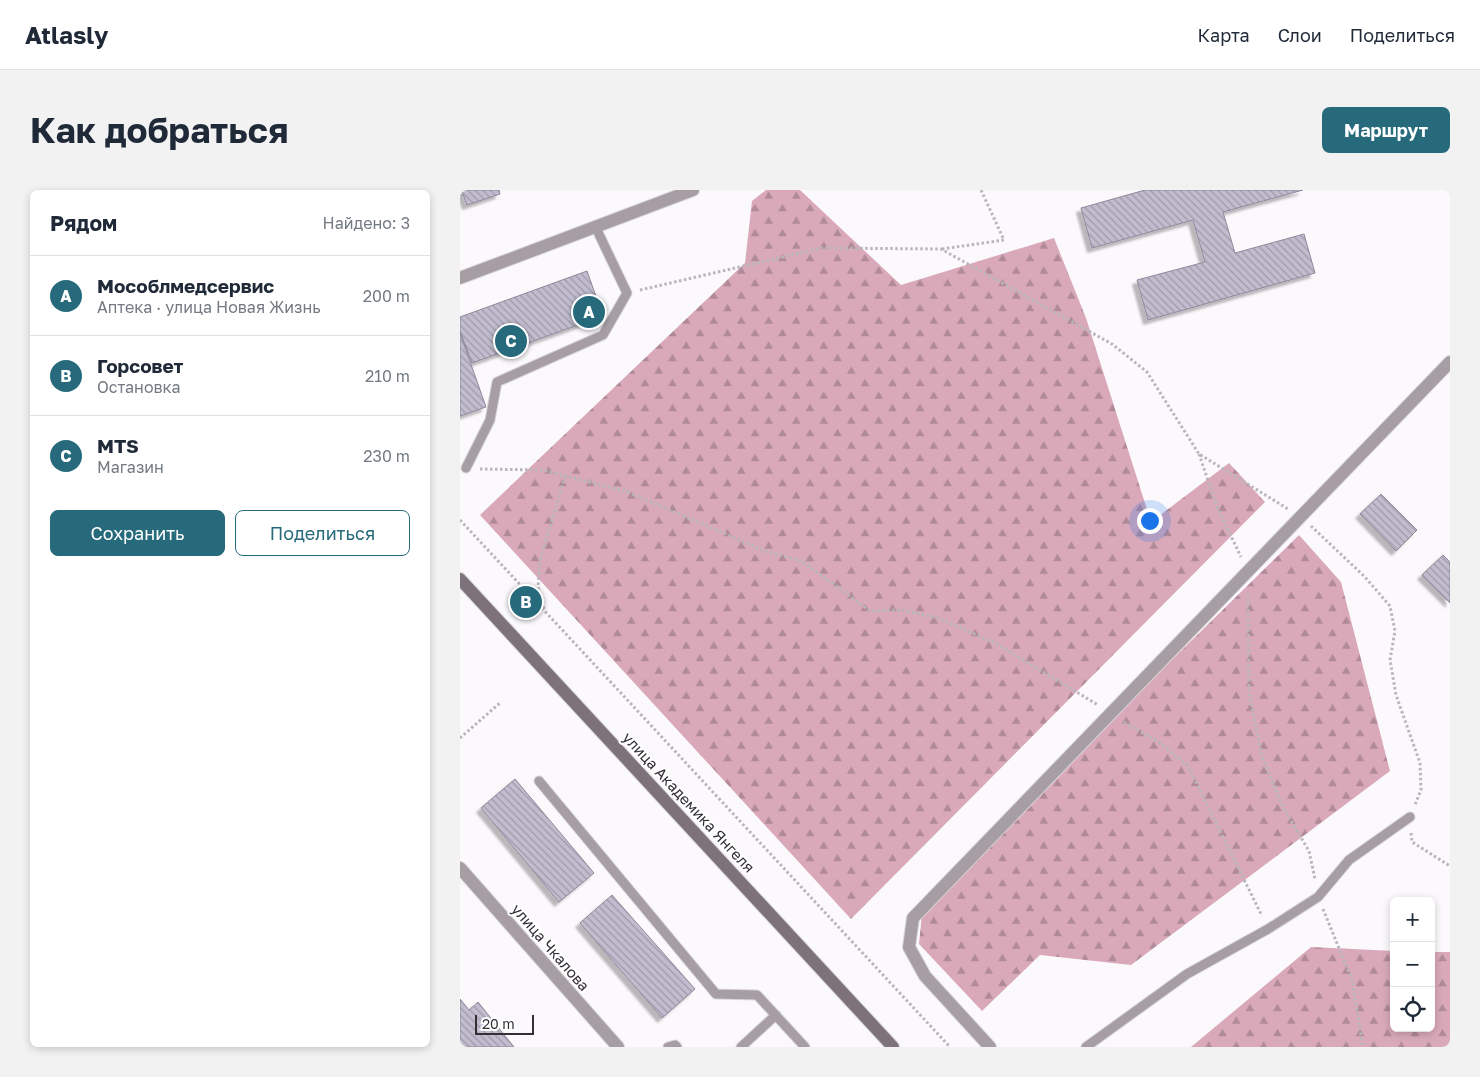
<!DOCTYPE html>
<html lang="ru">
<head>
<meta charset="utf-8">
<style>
	body { margin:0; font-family:"Golos Text",sans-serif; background:#f2f2f3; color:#1f2937 }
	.controls { position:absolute; right:15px; bottom:15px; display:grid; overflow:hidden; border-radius:8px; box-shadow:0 2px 8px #0003 }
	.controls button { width:45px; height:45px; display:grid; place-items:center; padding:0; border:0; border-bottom:1px solid #e0e1e3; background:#fff; color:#1f2937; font:25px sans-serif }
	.scale { position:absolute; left:15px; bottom:12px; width:59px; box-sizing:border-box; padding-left:5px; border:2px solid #342f36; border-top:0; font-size:14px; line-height:18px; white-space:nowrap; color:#342f36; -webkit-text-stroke:4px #fff; paint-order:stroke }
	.you { position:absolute; left:689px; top:330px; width:18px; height:18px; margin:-12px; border:4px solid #fff; border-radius:50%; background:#1a73e8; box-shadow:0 0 0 8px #1a73e833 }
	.badge { display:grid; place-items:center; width:32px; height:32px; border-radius:50%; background:#266a7b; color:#fff; font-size:16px; font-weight:700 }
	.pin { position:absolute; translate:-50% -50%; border:2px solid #fff; box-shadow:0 1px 5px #0006 }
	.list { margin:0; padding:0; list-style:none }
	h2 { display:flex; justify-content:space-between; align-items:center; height:65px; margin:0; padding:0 20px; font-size:21px }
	h2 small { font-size:16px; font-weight:400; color:#747a83 }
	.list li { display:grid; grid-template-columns:32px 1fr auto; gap:15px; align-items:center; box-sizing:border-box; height:80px; padding:0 20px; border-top:1px solid #e0e1e3 }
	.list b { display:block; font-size:19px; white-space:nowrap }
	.list p { margin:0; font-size:16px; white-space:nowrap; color:#747a83 }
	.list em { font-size:16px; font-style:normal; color:#747a83 }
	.actions { display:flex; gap:10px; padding:15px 20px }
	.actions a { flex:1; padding:11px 0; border:1px solid #266a7b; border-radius:8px; text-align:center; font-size:18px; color:#266a7b }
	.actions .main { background:#266a7b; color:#fff }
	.icon { flex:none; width:28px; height:28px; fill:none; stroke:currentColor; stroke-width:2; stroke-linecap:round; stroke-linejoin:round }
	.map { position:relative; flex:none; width:990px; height:857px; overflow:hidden; border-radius:8px }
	header { display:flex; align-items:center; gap:30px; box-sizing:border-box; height:70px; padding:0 25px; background:#fff; border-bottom:1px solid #e0e1e3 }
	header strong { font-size:24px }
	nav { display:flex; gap:28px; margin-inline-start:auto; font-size:18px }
	.intro { display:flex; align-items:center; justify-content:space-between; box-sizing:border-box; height:120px; padding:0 30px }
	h1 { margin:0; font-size:35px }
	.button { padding:12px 22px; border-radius:8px; background:#266a7b; color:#fff; font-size:18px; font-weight:700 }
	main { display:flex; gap:30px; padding:0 30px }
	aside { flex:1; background:#fff; border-radius:8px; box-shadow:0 2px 8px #0003 }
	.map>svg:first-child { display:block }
	.forest { fill:url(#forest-firs) }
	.building { fill:url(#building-back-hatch); stroke:#8d899a; filter:url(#shadow) }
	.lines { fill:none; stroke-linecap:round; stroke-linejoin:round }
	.lane-casing { stroke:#d8d5d9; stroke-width:11 }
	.street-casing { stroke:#d8d5d9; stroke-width:14 }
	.secondary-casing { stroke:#d8d5d9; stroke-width:14 }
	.path { stroke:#b9b6bb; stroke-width:3; stroke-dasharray:2.5 2.5; stroke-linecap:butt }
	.lane { stroke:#a69ea3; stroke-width:9 }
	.street { stroke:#a69ea3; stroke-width:12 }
	.secondary { stroke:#7d727a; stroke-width:12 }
	.labels { text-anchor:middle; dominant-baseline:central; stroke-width:4; stroke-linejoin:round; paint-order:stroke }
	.street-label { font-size:15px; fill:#342f36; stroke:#fff }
</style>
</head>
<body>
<header>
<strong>Atlasly</strong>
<nav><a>Карта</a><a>Слои</a><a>Поделиться</a></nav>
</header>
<div class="intro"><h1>Как добраться</h1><a class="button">Маршрут</a></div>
<main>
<aside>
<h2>Рядом<small>Найдено: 3</small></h2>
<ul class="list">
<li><span class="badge">A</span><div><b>Мособлмедсервис</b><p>Аптека · улица Новая Жизнь</p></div><em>200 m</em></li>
<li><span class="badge">B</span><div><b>Горсовет</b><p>Остановка</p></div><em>210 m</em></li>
<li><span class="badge">C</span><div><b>MTS</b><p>Магазин</p></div><em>230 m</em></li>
</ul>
<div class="actions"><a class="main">Сохранить</a><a>Поделиться</a></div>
</aside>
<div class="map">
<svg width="990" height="857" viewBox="0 0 990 857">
	<defs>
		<pattern id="forest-firs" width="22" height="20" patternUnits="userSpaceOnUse" patternTransform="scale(1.25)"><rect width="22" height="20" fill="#d9a9ba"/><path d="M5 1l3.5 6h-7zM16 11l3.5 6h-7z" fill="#b18a98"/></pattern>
		<pattern id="building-back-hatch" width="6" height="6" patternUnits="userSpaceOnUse" patternTransform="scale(1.25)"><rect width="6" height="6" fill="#c1bdcf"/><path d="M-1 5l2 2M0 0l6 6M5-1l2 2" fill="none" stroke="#9e9aa9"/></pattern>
		<filter id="shadow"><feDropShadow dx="-4.5" dy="4.5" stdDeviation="1" flood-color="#0004"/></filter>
	</defs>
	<rect width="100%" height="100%" fill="#fcf9fd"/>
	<path class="forest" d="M306 0H340L441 95 594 48 626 128 691 332 769 273 805 312 391 729 20 325 285 73 292 11Z
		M839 345 881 392 930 581 671 775 580 765 522 821 459 754 463 714Z
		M851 757 934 761V838H971V762H990V857H731Z"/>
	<path class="building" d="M0 0H39L40 4 7 15 3 4 0 6Z
		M685 0H843L763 22 775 63 844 44 855 83 688 130 677 90 745 72 733 30 632 58 621 18Z
		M127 81 143 126 12 173 0 141V127Z
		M0 143 26 217 0 226Z
		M921 304 957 340 936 361 900 324Z
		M983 365 990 372V413L962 385Z
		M55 589 134 683 99 712 21 618Z
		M152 705 235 799 202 828 120 733Z
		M0 809 9 820 18 812 54 857H0Z"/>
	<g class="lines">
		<defs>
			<path id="lane" d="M6 278 30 230 37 192 143 145 167 103 136 38
				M79 591 256 804 297 805 345 857
				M208 857 215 855 217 857
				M281 857 316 825
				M626 857 727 784 808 739 858 707 889 670 950 627"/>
			<path id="street" d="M0 88 233 0
				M0 678 158 857
				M530 857 465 786 449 757 453 728 990 172"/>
			<path id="secondary" d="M0 389 433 857"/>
		</defs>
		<use href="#lane" class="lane-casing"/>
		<use href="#street" class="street-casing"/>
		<use href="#secondary" class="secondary-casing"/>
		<path class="path" d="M482 59 544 50 521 0
			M180 100 362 58 481 59 652 154 687 182 739 264 828 319
			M739 264 757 317 781 367
			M20 279 83 280 168 302 305 361 342 371 410 421 442 420 478 428 537 454 638 515
			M0 330 490 857
			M851 336 904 386 930 416 935 441 930 470 936 505 960 573 961 600 955 615
			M788 404 789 503 802 567 824 619 849 661 855 689
			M84 419 78 397 80 370 105 287
			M664 532 700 553 728 576 802 726
			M0 548 41 512
			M951 643 952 652 990 676
			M863 719 892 790 903 857"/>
		<use href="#lane" class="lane"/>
		<use href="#street" class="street"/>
		<use href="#secondary" class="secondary"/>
	</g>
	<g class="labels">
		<g class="street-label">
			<text transform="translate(229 612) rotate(47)">улица Академика Янгеля</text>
			<text transform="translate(91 757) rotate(49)">улица Чкалова</text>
		</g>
	</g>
</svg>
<div class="controls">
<button>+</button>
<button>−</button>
<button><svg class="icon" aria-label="locate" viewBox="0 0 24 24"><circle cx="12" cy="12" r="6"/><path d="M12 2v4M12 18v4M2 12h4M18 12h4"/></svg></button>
</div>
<div class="scale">20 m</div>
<div class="you"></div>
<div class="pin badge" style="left:129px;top:122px">A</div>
<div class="pin badge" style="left:66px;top:412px">B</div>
<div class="pin badge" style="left:51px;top:151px">C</div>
</div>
</main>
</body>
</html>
